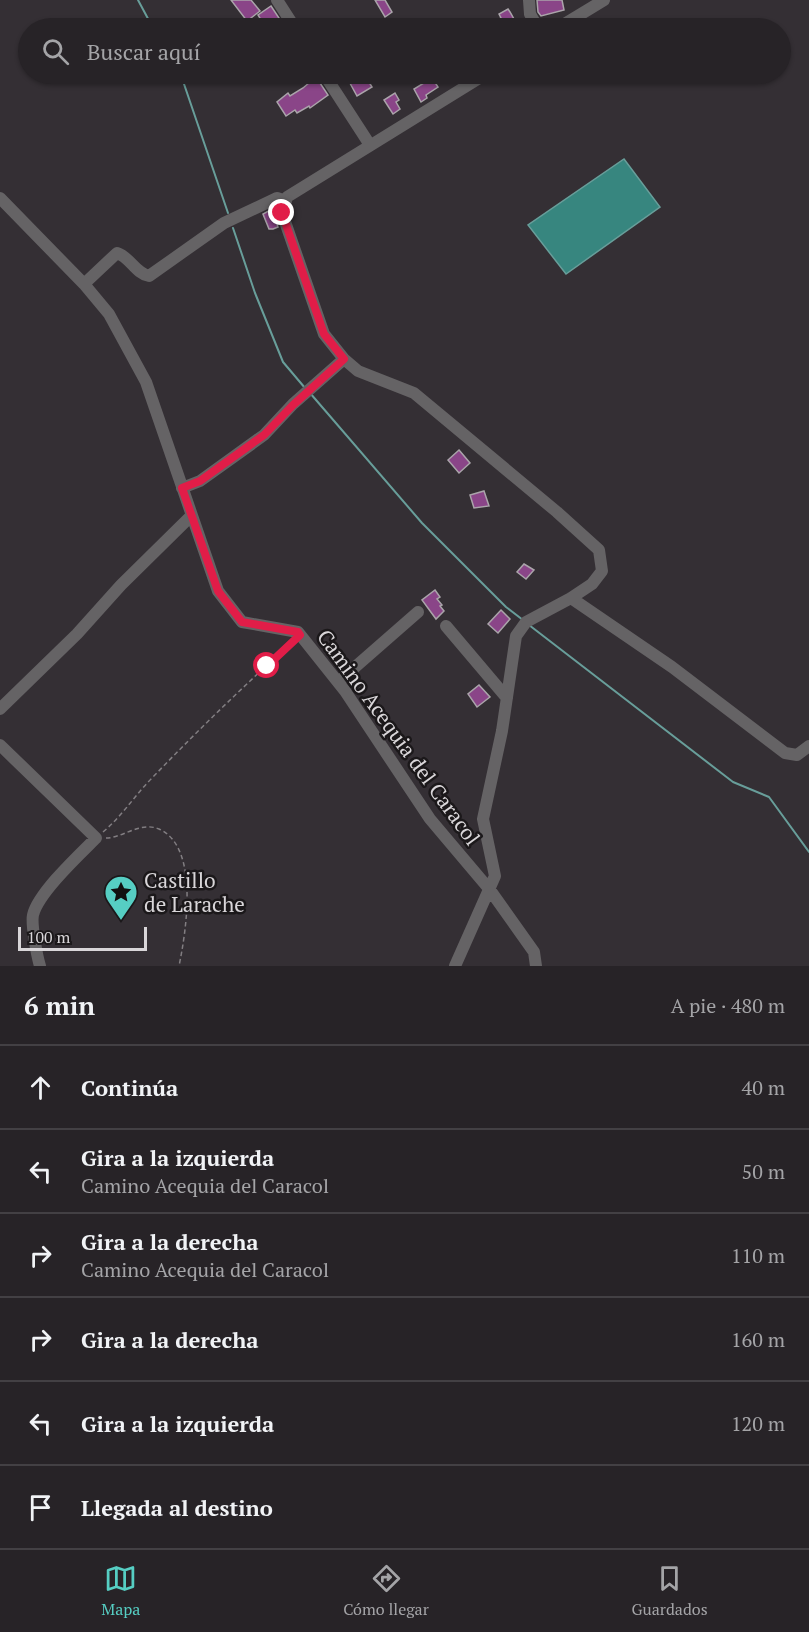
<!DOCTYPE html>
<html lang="es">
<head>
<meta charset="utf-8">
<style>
	body { margin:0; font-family:"PT Serif",serif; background:#332f33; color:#f1f3f6 }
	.scale { position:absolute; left:18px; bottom:15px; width:129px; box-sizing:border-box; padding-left:6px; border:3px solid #d9d6d9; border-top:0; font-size:16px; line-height:21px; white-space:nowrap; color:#d9d6d9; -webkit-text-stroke:4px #1b181a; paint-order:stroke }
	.stop { position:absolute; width:18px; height:18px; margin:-14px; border:4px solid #e11d48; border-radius:50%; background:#fff }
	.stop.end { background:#e11d48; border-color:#fff; box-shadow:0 2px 6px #0008 }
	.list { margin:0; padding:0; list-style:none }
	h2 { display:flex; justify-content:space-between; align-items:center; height:78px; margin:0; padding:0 24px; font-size:26px }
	h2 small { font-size:20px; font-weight:400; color:#a4a4a7 }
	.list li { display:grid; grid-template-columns:39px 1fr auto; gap:18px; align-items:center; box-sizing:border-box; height:84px; padding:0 24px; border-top:2px solid #434044 }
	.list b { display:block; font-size:22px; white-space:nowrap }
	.list p { margin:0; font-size:20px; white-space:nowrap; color:#a4a4a7 }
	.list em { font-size:20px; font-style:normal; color:#a4a4a7 }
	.icon { flex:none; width:33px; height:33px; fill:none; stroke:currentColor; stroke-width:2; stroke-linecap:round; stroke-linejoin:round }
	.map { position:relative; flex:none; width:809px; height:966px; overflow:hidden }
	.search { position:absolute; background:#272327; box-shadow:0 2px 4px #0004; left:18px; right:18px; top:18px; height:66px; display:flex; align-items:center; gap:15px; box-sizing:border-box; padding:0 21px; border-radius:33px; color:#a4a4a7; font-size:22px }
	.sheet { height:582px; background:#272327 }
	nav { display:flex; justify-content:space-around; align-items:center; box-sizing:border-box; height:84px; border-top:2px solid #434044; background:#272327; font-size:16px; color:#a4a4a7 }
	nav a { display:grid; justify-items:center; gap:3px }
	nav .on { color:#56cec3 }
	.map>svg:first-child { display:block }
	.water { fill:#37867f; stroke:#689e9a; stroke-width:1.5 }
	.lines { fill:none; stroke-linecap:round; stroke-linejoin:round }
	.stream { stroke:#689e9a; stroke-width:2 }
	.building { fill:#8a4588; stroke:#aaa4aa; stroke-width:1.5 }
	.path { stroke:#827e82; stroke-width:1.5; stroke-dasharray:4.5 3; stroke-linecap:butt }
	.minor { stroke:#656365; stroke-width:12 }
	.route { stroke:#e11d48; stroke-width:8 }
	.labels { text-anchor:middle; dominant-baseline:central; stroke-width:5; stroke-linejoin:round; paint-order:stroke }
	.street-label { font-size:21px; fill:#d9d6d9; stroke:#1b181a }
	.poi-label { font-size:21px; fill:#d9d6d9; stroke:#1b181a; text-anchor:start }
</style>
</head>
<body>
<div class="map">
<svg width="809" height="966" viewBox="0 0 809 966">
	<rect width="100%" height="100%" fill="#342f34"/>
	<path class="water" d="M624 159 660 207 566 274 528 225Z"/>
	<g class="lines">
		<path class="stream" d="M138 0 153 28
			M178 74 184 84 228 213
			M233 228 255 293 283 362 305 388
			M310 393 422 523 506 607 523 620
			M529 625 733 782 769 797 809 852"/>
	</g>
	<path class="building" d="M231 0H251L260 11 247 21Z
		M375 0H385L392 12 385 17Z
		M537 0H562L564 10 541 16 538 12Z
		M271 6 279 18 266 28 258 15Z
		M508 9 510 12 519 28H502L497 20 501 18 499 14Z
		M345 74H364L372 87 357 96Z
		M316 77 328 95 310 108 309 106 297 113 295 110 286 116 277 102 288 93 290 96 303 88Z
		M432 78 438 87 426 95 427 98 421 102 414 89Z
		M395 93 399 100 396 102 400 109 393 114 384 100Z
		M272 209 278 227 273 229H269L263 214Z
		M459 450 470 463 459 473 448 460Z
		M484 491 489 506 474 508 470 495Z
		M524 564 534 570 526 579 517 572Z
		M435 590 440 597 437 599 442 605 440 606 444 611 436 619 422 600Z
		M501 610 510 619 498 633 488 624Z
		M479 685 490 697 477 707 468 694Z"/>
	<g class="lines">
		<path class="path" d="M103 832C123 815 135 795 153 777 198 730 244 686 292 642
			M106 838C123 838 140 821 159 829 200 847 186 932 179 966"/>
		<path class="minor" d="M277 0 295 28
			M529 0 530 14 538 28
			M558 28 604 0
			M324 74 370 145
			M0 198 84 284 109 314 146 382 218 591 242 622 298 632 345 691 430 819 490 890 534 952 536 966
			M84 284 117 253C130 257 135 273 149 276L224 223 277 198 286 201
			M182 488 200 481 264 435 293 404 344 359
			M571 598 672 667 785 753 797 755 809 746
			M446 626 507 698
			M338 682 418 612
			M0 709 77 634 121 585 191 516
			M0 745 96 838C80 854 38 893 33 915 31 924 37 956 40 966
			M455 966 495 876 483 819 502 731 516 636 526 622 571 598 592 584 602 571 599 550 557 512 414 393 358 371 344 359 324 334 282 213 287 197 486 74"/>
	</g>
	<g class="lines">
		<path class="route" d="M267 666 300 635 298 632 242 622 218 591 182 488 200 481 264 435 293 405 344 359 324 334 282 213"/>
	</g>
	<defs>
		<symbol id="sight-pin" viewBox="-11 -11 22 30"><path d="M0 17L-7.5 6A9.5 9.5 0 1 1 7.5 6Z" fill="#56cec3" stroke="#1b181a"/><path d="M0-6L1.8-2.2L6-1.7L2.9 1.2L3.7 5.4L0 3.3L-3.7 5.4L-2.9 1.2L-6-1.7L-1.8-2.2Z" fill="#111"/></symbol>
	</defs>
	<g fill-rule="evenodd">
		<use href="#sight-pin" x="102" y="873" width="38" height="52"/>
	</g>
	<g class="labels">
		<g class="street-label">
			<text transform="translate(399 737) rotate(54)">Camino Acequia del Caracol</text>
		</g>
		<g class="poi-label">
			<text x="144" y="880">Castillo<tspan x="144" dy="24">de Larache</tspan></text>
		</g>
	</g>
</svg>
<div class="scale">100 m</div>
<div class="stop" style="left:267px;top:666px"></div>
<div class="stop end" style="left:282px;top:213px"></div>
<div class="search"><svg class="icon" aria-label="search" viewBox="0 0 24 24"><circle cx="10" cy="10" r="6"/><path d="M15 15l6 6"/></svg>Buscar aquí</div>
</div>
<section class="sheet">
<h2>6 min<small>A pie · 480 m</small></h2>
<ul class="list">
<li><svg class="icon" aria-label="ahead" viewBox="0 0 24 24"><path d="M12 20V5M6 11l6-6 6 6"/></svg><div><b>Continúa</b></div><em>40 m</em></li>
<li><svg class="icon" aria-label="left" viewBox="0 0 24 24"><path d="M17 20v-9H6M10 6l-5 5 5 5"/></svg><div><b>Gira a la izquierda</b><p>Camino Acequia del Caracol</p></div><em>50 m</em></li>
<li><svg class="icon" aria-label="right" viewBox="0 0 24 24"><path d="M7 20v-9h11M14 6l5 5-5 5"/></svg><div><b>Gira a la derecha</b><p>Camino Acequia del Caracol</p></div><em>110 m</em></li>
<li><svg class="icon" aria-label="right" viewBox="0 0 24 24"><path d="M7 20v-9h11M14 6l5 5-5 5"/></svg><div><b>Gira a la derecha</b></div><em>160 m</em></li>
<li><svg class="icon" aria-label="left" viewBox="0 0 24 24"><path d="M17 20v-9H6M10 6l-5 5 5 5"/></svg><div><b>Gira a la izquierda</b></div><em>120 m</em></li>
<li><svg class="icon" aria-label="arrive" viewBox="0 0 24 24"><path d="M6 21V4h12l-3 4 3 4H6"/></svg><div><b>Llegada al destino</b></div></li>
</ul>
</section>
<nav>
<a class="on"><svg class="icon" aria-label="map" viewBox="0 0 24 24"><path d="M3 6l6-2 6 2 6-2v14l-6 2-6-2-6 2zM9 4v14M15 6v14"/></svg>Mapa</a>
<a><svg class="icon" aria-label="directions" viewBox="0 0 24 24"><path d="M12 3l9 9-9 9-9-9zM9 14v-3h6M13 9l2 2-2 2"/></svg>Cómo llegar</a>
<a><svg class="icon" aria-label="saved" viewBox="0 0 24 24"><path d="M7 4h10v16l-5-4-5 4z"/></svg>Guardados</a>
</nav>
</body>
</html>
